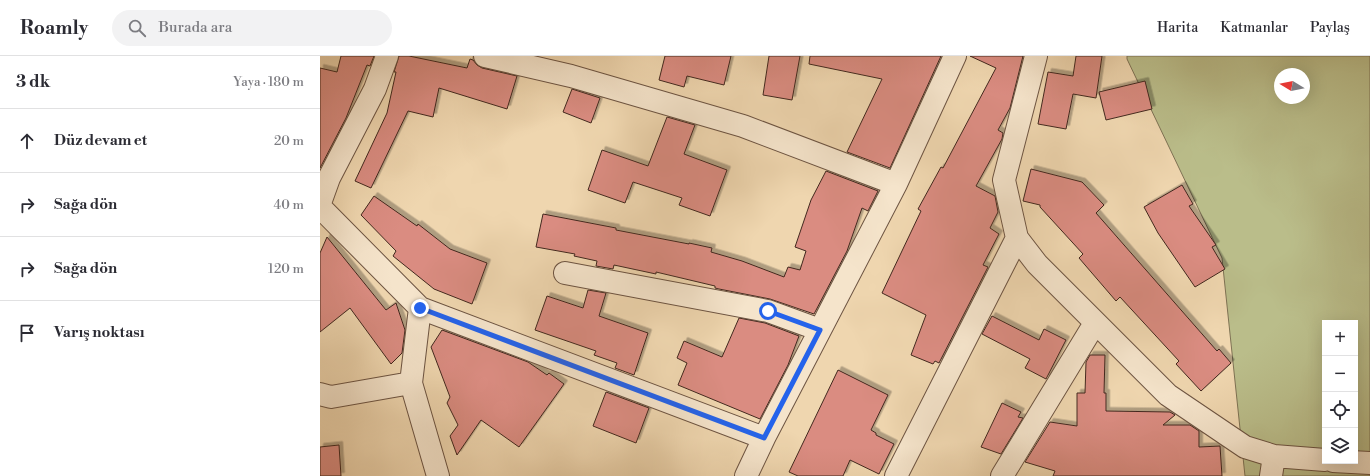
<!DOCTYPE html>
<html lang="tr">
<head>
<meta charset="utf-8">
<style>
	body { margin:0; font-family:"Libre Bodoni",serif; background:#f2f2f3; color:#2b2b33 }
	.controls { position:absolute; right:12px; bottom:12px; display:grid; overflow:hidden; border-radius:0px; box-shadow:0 4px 16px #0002 }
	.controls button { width:36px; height:36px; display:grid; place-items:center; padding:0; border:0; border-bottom:1px solid #e1e1e2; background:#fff; color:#2b2b33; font:20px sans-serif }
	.compass { position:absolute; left:954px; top:12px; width:36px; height:36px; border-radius:50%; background:#fff; box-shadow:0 4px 16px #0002; rotate:280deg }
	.stop { position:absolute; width:12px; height:12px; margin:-9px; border:3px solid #2563eb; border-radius:50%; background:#fff }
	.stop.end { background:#2563eb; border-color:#fff; box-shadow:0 1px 4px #0008 }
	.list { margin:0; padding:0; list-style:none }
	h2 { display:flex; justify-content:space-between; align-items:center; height:52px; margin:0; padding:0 16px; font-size:17px }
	h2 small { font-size:13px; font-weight:400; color:#7c7c81 }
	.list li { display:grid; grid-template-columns:26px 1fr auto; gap:12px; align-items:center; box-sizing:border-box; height:64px; padding:0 16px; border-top:1px solid #e1e1e2 }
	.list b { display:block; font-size:15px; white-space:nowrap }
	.list em { font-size:13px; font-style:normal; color:#7c7c81 }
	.icon { flex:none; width:22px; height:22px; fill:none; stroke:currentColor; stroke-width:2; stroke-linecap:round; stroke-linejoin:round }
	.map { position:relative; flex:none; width:1050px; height:420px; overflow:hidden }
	header { display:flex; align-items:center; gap:24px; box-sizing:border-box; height:56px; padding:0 20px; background:#fff; border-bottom:1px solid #e1e1e2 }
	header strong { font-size:19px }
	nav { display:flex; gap:22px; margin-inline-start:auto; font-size:14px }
	.search { width:280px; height:36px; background:#f2f2f3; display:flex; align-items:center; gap:10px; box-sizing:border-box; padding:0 14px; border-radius:22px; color:#7c7c81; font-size:15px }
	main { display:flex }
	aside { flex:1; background:#fff }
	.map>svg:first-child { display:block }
	.green { fill:#babd8a; stroke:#7e7254; fill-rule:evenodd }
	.building { fill:#da8c81; stroke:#42281e; filter:url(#shadow) }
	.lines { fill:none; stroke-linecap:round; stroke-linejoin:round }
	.minor-casing { stroke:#6d5442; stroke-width:24 }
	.minor { stroke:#f5e4cb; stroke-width:22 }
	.route { stroke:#2563eb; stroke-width:5 }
</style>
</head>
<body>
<header>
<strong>Roamly</strong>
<div class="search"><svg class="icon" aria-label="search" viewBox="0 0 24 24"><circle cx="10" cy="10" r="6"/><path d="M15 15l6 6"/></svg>Burada ara</div>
<nav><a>Harita</a><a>Katmanlar</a><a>Paylaş</a></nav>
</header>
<main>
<aside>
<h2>3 dk<small>Yaya · 180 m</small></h2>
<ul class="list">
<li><svg class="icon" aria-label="ahead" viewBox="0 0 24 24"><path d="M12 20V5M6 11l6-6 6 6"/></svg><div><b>Düz devam et</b></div><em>20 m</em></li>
<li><svg class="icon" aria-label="right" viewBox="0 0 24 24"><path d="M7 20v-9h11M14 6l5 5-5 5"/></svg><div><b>Sağa dön</b></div><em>40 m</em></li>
<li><svg class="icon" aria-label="right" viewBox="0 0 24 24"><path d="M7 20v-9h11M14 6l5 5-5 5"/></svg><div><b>Sağa dön</b></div><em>120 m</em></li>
<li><svg class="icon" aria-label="arrive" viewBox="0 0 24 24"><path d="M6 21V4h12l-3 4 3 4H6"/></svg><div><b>Varış noktası</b></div></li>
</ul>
</aside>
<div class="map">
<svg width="1050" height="420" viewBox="0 0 1050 420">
	<defs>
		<filter id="shadow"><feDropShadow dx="3.5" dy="-3.5" stdDeviation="0" flood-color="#0004"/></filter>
	</defs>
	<rect width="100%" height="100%" fill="#efd6af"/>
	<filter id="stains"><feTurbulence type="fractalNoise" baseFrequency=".005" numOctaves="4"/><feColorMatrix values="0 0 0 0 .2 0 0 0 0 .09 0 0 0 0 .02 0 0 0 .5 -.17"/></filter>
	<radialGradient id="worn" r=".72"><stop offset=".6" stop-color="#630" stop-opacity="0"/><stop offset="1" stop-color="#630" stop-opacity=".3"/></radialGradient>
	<path class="green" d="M807 0H1050V420H925L902 202 807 3ZM960 18H984V42H960ZM1005 267H1035V405H1005Z"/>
	<path class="building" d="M21 0H54L50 10 47 9 26 62 0 112V12L17 16Z
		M79 0H89L147 12 150 3 153 4 157 9 162 12 197 20 187 53 119 32 113 61 88 55 51 132 35 125 67 57 76 16H74Z
		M345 0H411L404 29 367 20 364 31 339 24Z
		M449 0H480L472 44 443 39Z
		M490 0H621L570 112 527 96 562 23 489 8Z
		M650 0H703L690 52 678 74 683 77 682 83 656 130 675 140 678 156 670 172 679 178 663 209 668 211 619 307 615 305 613 308 591 299 606 259 562 237 601 155 598 153 621 111 623 112 676 12Z
		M756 0H782L776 42 753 38 746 73 718 68 728 16 753 20Z
		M825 25 832 53 786 64 779 36Z
		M252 33 280 42 271 67 243 56Z
		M347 61 375 69 364 98 407 114 390 160 359 149 362 142 313 126 305 147 268 134 282 94 328 110Z
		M711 113 762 126 784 149 776 157 897 295 899 293 911 307 881 335 856 308 859 305 800 241 796 245 759 202 763 198 720 151V149L703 145Z
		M506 115 558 135 548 155 542 152 527 195 494 258 450 243 399 233 395 232V230L336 216V218L294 209 293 213 276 210 277 205 254 200 255 198 216 191 223 158 296 172V174L369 188V187L392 192 391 196 422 205 464 221 468 211 480 214 486 195 475 191 491 144Z
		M862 129 873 148 869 150 896 189 892 191 905 213 875 231 838 177 824 151Z
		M54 140 97 170 98 168 130 193 167 207 152 248 114 233 73 200 76 195 41 159Z
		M7 181 66 254 76 247 85 274 82 297 71 308 30 252 0 276V197Z
		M268 234 286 237 279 260 328 277 314 319 295 312 297 307 274 299 276 295 215 274 227 240 263 252Z
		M672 260 719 284 724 273 746 284 726 323 705 312 710 303 662 278Z
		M419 262 445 267 479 280 468 309 440 363 358 329 367 307 357 302 364 285 402 301Z
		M122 274 208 306 227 319 229 317 244 328 199 391 161 364 137 399 130 380 138 369 127 347 130 341 111 291Z
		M770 299H785L784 337H786V355L850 356 855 359 843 369H870L879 375V391L900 390 902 420H733L735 415 705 406 730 366 757 370V337H765L766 306Z
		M518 314 568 339 551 374 556 377V379L574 388 559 418 530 404 523 420H478L469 416Z
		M286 336 329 352 316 387 273 370Z
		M682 347 701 356 698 361 703 362 681 398 661 391Z
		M19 389 21 420H0V391Z"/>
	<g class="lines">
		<defs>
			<path id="minor" d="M165 0 251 20 423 70 576 128
				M716 0 684 124 697 182 717 208 848 339 925 391 954 400 1005 404
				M0 147 9 122 55 33 67 0
				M0 151 100 252 91 327 118 420
				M245 217 448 255 500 274
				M100 252 444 382
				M0 338 11 341 91 327
				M1013 405 1050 407
				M426 420 444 382 576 128 635 0
				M576 420 697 182
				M682 420 775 267
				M951 420 954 400"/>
		</defs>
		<use href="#minor" class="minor-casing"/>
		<use href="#minor" class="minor"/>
	</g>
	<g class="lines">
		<path class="route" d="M100 252 444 382 500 274 448 255"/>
	</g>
	<rect width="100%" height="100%" filter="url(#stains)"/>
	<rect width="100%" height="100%" fill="url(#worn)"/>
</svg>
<div class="controls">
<button>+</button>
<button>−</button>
<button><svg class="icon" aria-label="locate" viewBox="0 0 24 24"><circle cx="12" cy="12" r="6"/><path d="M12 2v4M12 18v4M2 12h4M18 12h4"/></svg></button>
<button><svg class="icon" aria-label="layers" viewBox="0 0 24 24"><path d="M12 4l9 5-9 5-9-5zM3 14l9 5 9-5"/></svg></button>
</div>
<svg class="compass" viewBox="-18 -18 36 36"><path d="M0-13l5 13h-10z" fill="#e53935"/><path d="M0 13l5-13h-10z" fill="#7c7c81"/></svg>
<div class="stop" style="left:448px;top:255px"></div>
<div class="stop end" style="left:100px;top:252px"></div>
</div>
</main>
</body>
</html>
